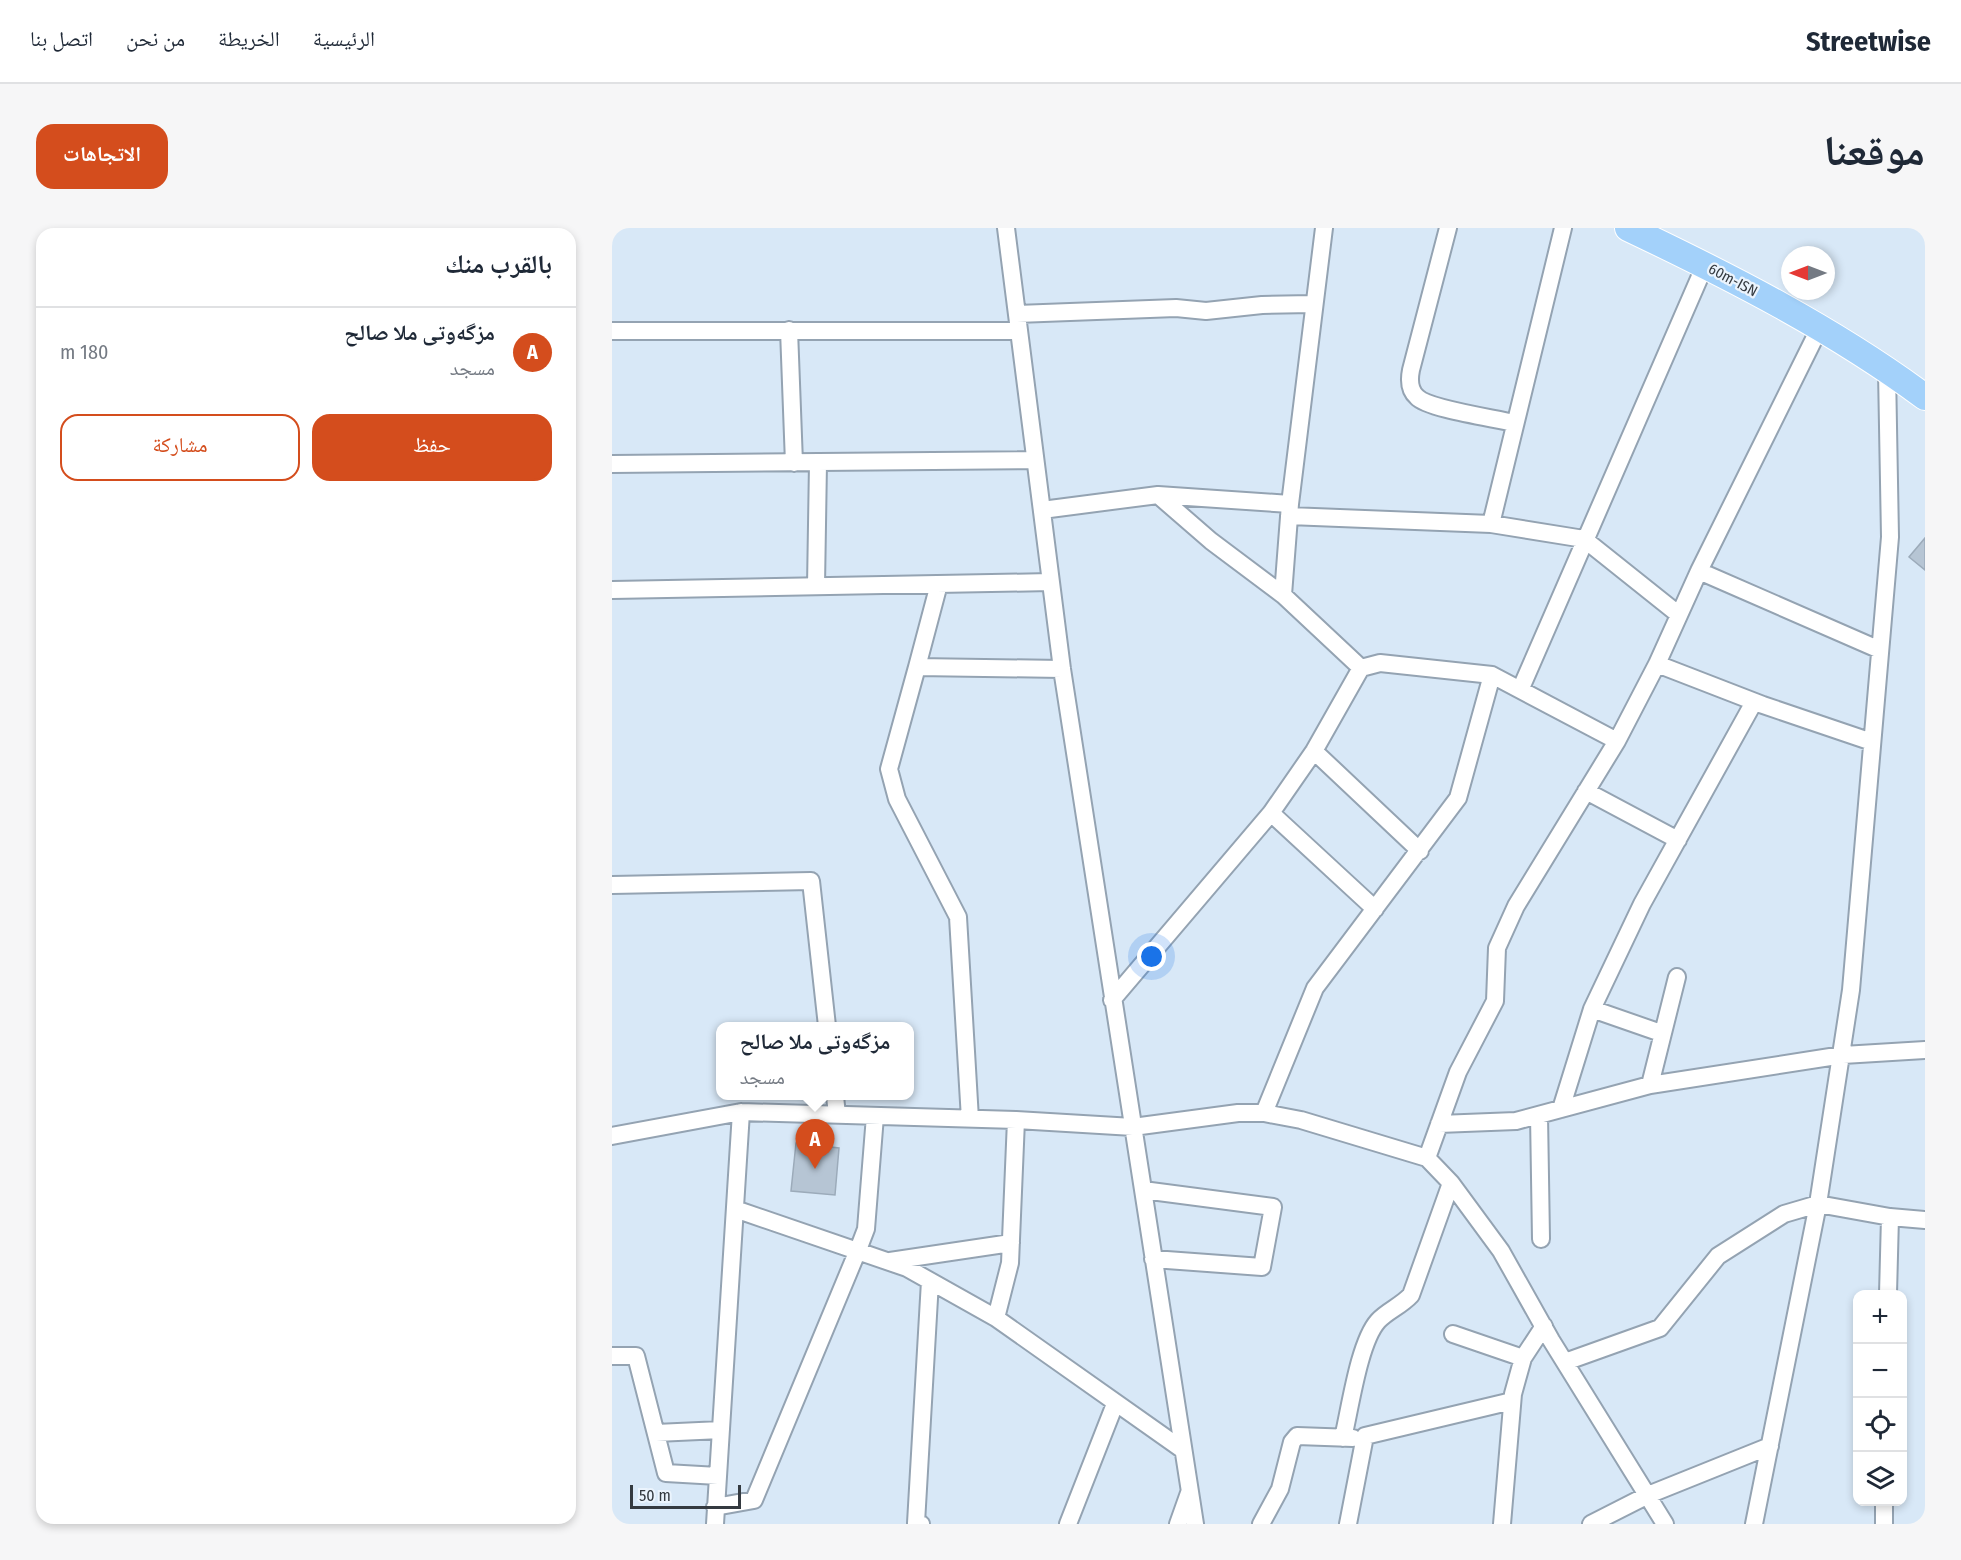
<!DOCTYPE html>
<html lang="ar">
<head>
<meta charset="utf-8">
<style>
	body { margin:0; font-family:"Fira Sans Condensed","Noto Naskh Arabic",sans-serif; background:#f6f6f7; color:#1f2937; direction:rtl }
	.controls { position:absolute; right:18px; bottom:18px; display:grid; overflow:hidden; border-radius:12px; box-shadow:0 3px 9px #0003 }
	.controls button { width:54px; height:54px; display:grid; place-items:center; padding:0; border:0; border-bottom:2px solid #e0e1e3; background:#fff; color:#1f2937; font:30px sans-serif }
	.compass { position:absolute; left:1169px; top:18px; width:54px; height:54px; border-radius:50%; background:#fff; box-shadow:0 3px 9px #0003; rotate:270deg }
	.scale { position:absolute; left:18px; bottom:15px; width:111px; box-sizing:border-box; padding-left:6px; border:3px solid #343a40; border-top:0; font-size:16px; line-height:21px; white-space:nowrap; color:#343a40; -webkit-text-stroke:4px #ebf4fd; paint-order:stroke }
	.you { position:absolute; left:540px; top:729px; width:21px; height:21px; margin:-15px; border:4px solid #fff; border-radius:50%; background:#1a73e8; box-shadow:0 0 0 9px #1a73e833 }
	.badge { display:grid; place-items:center; width:39px; height:39px; border-radius:50%; background:#d44d1d; color:#fff; font-size:20px; font-weight:700 }
	.pin { position:absolute; translate:-50% -50px; filter:drop-shadow(0 2px 3px #0008) }
	.pin::after { content:''; position:absolute; top:32px; width:21px; height:18px; background:inherit; clip-path:polygon(0 0,100% 0,50% 100%) }
	.popup { position:absolute; left:104px; top:794px; width:198px; height:78px; box-sizing:border-box; display:grid; place-content:center; border-radius:12px; background:#fff; filter:drop-shadow(0 2px 4px #0005); font-size:20px; white-space:nowrap; color:#747a83 }
	.popup b { font-size:22px; color:#1f2937 }
	.popup::after { content:''; position:absolute; left:50%; top:100%; margin-left:-12px; border:12px solid transparent; border-top-color:#fff }
	.list { margin:0; padding:0; list-style:none }
	h2 { display:flex; justify-content:space-between; align-items:center; height:78px; margin:0; padding:0 24px; font-size:26px }
	h2 small { font-size:20px; font-weight:400; color:#747a83 }
	.list li { display:grid; grid-template-columns:39px 1fr auto; gap:18px; align-items:center; box-sizing:border-box; height:90px; padding:0 24px; border-top:2px solid #e0e1e3 }
	.list b { display:block; font-size:22px; white-space:nowrap }
	.list p { margin:0; font-size:20px; white-space:nowrap; color:#747a83 }
	.list em { font-size:20px; font-style:normal; color:#747a83 }
	.actions { display:flex; gap:12px; padding:18px 24px }
	.actions a { flex:1; padding:14px 0; border:2px solid #d44d1d; border-radius:18px; text-align:center; font-size:21px; color:#d44d1d }
	.actions .main { background:#d44d1d; color:#fff }
	.icon { flex:none; width:33px; height:33px; fill:none; stroke:currentColor; stroke-width:2; stroke-linecap:round; stroke-linejoin:round }
	.map { position:relative; flex:none; width:1313px; height:1296px; overflow:hidden; direction:ltr; border-radius:18px }
	header { display:flex; align-items:center; gap:36px; box-sizing:border-box; height:84px; padding:0 30px; background:#fff; border-bottom:2px solid #e0e1e3 }
	header strong { font-size:28px }
	nav { display:flex; gap:33px; margin-inline-start:auto; font-size:21px }
	.intro { display:flex; align-items:center; justify-content:space-between; box-sizing:border-box; height:144px; padding:0 36px }
	h1 { margin:0; font-size:42px }
	.button { padding:15px 27px; border-radius:18px; background:#d44d1d; color:#fff; font-size:21px; font-weight:700 }
	main { display:flex; gap:36px; padding:0 36px }
	aside { flex:1; background:#fff; border-radius:18px; box-shadow:0 3px 9px #0003 }
	.map>svg:first-child { display:block }
	.building { fill:#b6c5d4; stroke:#9cabba; stroke-width:1.5 }
	.lines { fill:none; stroke-linecap:round; stroke-linejoin:round }
	.minor-casing { stroke:#94a3b2; stroke-width:20 }
	.primary-casing { stroke:#fff; stroke-width:28 }
	.minor { stroke:#fff; stroke-width:16 }
	.primary { stroke:#a3d1fa; stroke-width:26 }
	.labels { text-anchor:middle; dominant-baseline:central; stroke-width:4.5; stroke-linejoin:round; paint-order:stroke }
	.street-label { font-size:15px; fill:#343a40; stroke:#ebf4fd }
</style>
</head>
<body>
<header>
<strong>Streetwise</strong>
<nav><a>الرئيسية</a><a>الخريطة</a><a>من نحن</a><a>اتصل بنا</a></nav>
</header>
<div class="intro"><h1>موقعنا</h1><a class="button">الاتجاهات</a></div>
<main>
<div class="map">
<svg width="1313" height="1296" viewBox="0 0 1313 1296">
	<rect width="100%" height="100%" fill="#d8e8f7"/>
	<path class="building" d="M1313 310V342L1297 329Z
		M184 915 227 920 223 967 179 963Z"/>
	<g class="lines">
		<defs>
			<path id="minor" d="M394 0 450 441 583 1296
				M836 0 799 142C797 152 797 162 805 169 816 181 882 190 902 195
				M405 86 564 80 594 83 650 77 700 76
				M177 102 182 235
				M0 103H407
				M0 236 423 232
				M546 267 599 313 671 367 749 440
				M430 282 546 267 678 276
				M677 288 879 296 972 311 1066 386
				M879 296 951 0
				M1087 343 1268 422
				M204 358 206 235
				M0 362 439 354
				M671 367 678 276 712 0
				M1045 436 1151 477 1260 514
				M305 439 327 356
				M909 460 1093 37
				M702 523 808 623
				M974 563 1066 612
				M659 585 763 681
				M0 657 199 653 215 798
				M500 772 659 585 702 523 749 440 768 435 880 447 1005 513
				M980 781 1049 805
				M1038 857 1065 749
				M223 868 225 887
				M949 881 980 781 1030 676 1142 474
				M652 885 703 760 846 570 880 447
				M927 887 929 1011
				M358 891 346 689 285 571 277 541 305 439 450 441
				M827 896 904 893 1038 857 1231 827 1313 822
				M0 908 129 884 404 892 521 899 626 885H652L689 892 815 930 839 955 889 1023 939 1112 1053 1296
				M815 930 846 844 883 773 885 720 904 678 1005 513 1045 436 1087 343 1208 99
				M531 962 661 979 650 1039 541 1031
				M123 981 295 1040 384 1090 571 1222
				M278 1033 399 1015
				M1276 1066 1278 989
				M384 1090 398 1035 404 892
				M841 1106 911 1130
				M0 1128H24L54 1245 106 1248
				M953 1134 1048 1100 1106 1028 1172 986 1206 976 1278 989 1313 992
				M44 1205 109 1202
				M731 1210C738 1181 747 1114 766 1093 775 1083 789 1078 799 1067L839 955
				M103 1279 142 1272 246 1022 254 1001 263 888
				M103 1296 129 884
				M309 1296 304 1295 318 1053
				M456 1296 503 1176
				M566 1296 577 1265
				M649 1296 668 1261 680 1214 685 1208 741 1210
				M736 1296 753 1208 900 1173
				M890 1296 901 1166 911 1130 932 1098
				M979 1296 1036 1267 1158 1218
				M1142 1296 1206 976 1239 762 1278 309 1275 143
				M1272 1296V1274"/>
			<path id="primary" d="M1016 0C1119 49 1221 101 1313 169"/>
		</defs>
		<use href="#minor" class="minor-casing"/>
		<use href="#primary" class="primary-casing"/>
		<use href="#minor" class="minor"/>
		<use href="#primary" class="primary"/>
	</g>
	<g class="labels">
		<g class="street-label">
			<text transform="translate(1121 52) rotate(28)">60m-ISN</text>
		</g>
	</g>
</svg>
<div class="controls">
<button>+</button>
<button>−</button>
<button><svg class="icon" aria-label="locate" viewBox="0 0 24 24"><circle cx="12" cy="12" r="6"/><path d="M12 2v4M12 18v4M2 12h4M18 12h4"/></svg></button>
<button><svg class="icon" aria-label="layers" viewBox="0 0 24 24"><path d="M12 4l9 5-9 5-9-5zM3 14l9 5 9-5"/></svg></button>
</div>
<svg class="compass" viewBox="-18 -18 36 36"><path d="M0-13l5 13h-10z" fill="#e53935"/><path d="M0 13l5-13h-10z" fill="#747a83"/></svg>
<div class="scale">50 m</div>
<div class="you"></div>
<div class="pin badge" style="left:203px;top:941px">A</div>
<div class="popup"><b>مزگه‌وتی ملا صالح</b>مسجد</div>
</div>
<aside>
<h2>بالقرب منك<small></small></h2>
<ul class="list">
<li><span class="badge">A</span><div><b>مزگه‌وتی ملا صالح</b><p>مسجد</p></div><em>180 m</em></li>
</ul>
<div class="actions"><a class="main">حفظ</a><a>مشاركة</a></div>
</aside>
</main>
</body>
</html>
